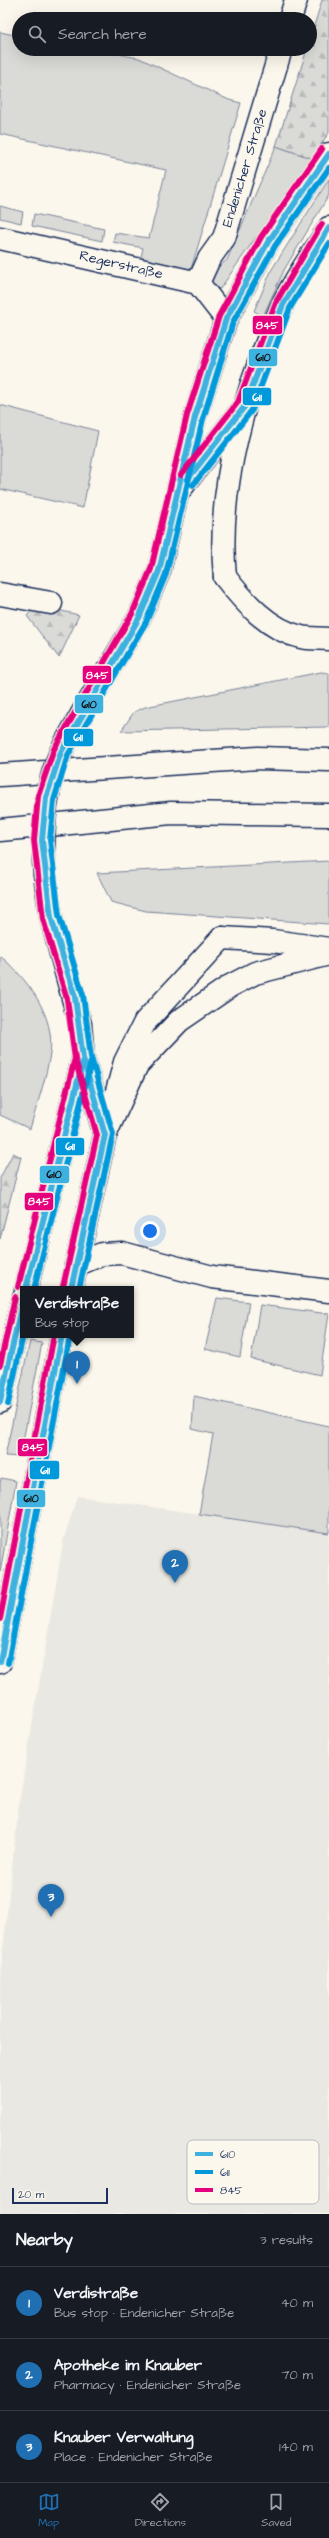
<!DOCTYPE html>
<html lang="en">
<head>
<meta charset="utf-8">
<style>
	body { margin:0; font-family:"Architects Daughter",sans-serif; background:#20242c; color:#f1f3f6 }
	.scale { position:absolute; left:12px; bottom:10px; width:96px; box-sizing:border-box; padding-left:4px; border:2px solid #1b2f5e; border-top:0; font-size:11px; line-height:14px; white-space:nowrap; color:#1b2f5e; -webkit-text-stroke:3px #fbf7ec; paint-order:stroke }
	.you { position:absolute; left:150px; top:1231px; width:14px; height:14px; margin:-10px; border:3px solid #fff; border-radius:50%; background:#1a73e8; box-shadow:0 0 0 6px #1a73e833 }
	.badge { display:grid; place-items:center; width:26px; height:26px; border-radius:50%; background:#1f6fb2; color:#fff; font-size:13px; font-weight:700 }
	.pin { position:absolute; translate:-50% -33px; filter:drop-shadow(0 1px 2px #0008) }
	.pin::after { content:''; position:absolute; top:21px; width:14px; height:12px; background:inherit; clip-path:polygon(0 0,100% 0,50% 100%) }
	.popup { position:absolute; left:20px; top:1286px; width:114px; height:52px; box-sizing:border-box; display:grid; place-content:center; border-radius:0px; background:#171b24; filter:drop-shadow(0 1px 3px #0005); font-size:13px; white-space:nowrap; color:#9ea1a6 }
	.popup b { font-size:15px; color:#f1f3f6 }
	.popup::after { content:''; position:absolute; left:50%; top:100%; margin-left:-8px; border:8px solid transparent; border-top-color:#171b24 }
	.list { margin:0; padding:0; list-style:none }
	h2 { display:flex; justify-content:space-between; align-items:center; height:52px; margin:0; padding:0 16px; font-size:17px }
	h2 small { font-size:13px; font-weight:400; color:#9ea1a6 }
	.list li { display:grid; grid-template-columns:26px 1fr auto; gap:12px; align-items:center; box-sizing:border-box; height:72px; padding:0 16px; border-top:1px solid #363941 }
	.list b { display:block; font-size:15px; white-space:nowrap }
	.list p { margin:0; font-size:13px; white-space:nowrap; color:#9ea1a6 }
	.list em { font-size:13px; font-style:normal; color:#9ea1a6 }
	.icon { flex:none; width:22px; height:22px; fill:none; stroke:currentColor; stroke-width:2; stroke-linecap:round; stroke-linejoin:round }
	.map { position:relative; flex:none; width:329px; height:2214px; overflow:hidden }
	.search { position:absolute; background:#171b24; box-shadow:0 4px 16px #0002; left:12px; right:12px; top:12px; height:44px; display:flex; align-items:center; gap:10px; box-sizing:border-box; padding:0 14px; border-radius:22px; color:#9ea1a6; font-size:15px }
	.sheet { height:268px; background:#171b24 }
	nav { display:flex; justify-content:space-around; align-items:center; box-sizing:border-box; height:56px; border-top:1px solid #363941; background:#171b24; font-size:11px; color:#9ea1a6 }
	nav a { display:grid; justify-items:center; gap:2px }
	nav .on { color:#1f6fb2 }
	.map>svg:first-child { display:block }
	.built { fill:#eae8e2 }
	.grass { fill:#dadad7; stroke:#7a849a }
	.forest { fill:url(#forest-firs); stroke:#7a849a }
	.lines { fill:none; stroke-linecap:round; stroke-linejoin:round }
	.minor-casing { stroke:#1b2f5e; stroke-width:25 }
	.major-casing { stroke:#1b2f5e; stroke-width:25 }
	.highway-casing { stroke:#1b2f5e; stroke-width:25 }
	.minor { stroke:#fbf7ec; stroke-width:22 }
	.major { stroke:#fbf7ec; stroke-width:22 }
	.highway { stroke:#fbf7ec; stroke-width:22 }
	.major-bridge-casing { stroke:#1b2f5e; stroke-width:25; stroke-linecap:butt }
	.major-bridge { stroke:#fbf7ec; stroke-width:22 }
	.bus-1-casing { stroke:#fbf7ec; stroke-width:9 }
	.bus-2-casing { stroke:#fbf7ec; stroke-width:9 }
	.bus-3-casing { stroke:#fbf7ec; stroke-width:9 }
	.bus-1 { stroke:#3db1e0; stroke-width:6 }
	.bus-2 { stroke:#0099dc; stroke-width:6 }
	.bus-3 { stroke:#e5007d; stroke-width:6 }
	.labels { text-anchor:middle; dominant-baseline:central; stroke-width:3; stroke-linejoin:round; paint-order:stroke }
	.street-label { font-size:14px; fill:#1b2f5e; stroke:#fbf7ec }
	.key { fill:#fbf7ec; stroke:#b8bbc1; stroke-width:1 }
	.key-label { font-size:11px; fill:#1b2f5e }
	.line-badge { stroke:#fbf7ec; stroke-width:1.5 }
	.badge-label { font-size:11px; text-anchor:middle; font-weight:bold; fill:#fff }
	.pale-badge-label { font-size:11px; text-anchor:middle; font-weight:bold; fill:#111 }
</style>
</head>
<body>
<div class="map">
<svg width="329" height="2214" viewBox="0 0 329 2214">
	<defs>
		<pattern id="forest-firs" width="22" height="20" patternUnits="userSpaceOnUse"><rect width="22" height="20" fill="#dadad7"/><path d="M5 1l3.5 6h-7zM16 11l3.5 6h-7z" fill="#babbbb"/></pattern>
	</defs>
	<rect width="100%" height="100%" fill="#fbf7ec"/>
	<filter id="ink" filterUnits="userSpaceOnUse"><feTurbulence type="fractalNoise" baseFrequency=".025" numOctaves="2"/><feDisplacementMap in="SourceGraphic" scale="8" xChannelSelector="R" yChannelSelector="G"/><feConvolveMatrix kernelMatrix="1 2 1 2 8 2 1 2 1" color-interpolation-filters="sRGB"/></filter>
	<g filter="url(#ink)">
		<path class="built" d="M77 1496 329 1533V2214H0V1977L19 1803 63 1542Z"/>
		<path class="grass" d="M0 32 19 36V49H89L139 58 229 100 241 103 191 269 140 262 143 248 113 242 115 233 149 238 166 170 0 134Z
			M276 146 311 158 220 289 205 285 216 269 227 260Z
			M329 179V195L284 270 263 316 254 311 272 269Z
			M0 206 23 212 21 223 0 218Z
			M34 214 104 229 102 241 32 226Z
			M0 405 98 431 83 508 0 489Z
			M321 672 329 673V727L121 731 134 712 145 707Z
			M329 861V924L146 911 111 902 97 873Z
			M0 956C27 978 56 1016 50 1054 46 1079 37 1104 30 1129L0 1115Z
			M217 1298 249 1302 240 1357 205 1349Z
			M260 1305 329 1314 320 1375 251 1359Z
			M30 1341 42 1343 20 1457 5 1456Z
			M194 1396 329 1426V1533L199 1514 213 1434 192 1429Z
			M1 1478 16 1481 0 1573V1484Z"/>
		<path class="forest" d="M322 0H329V133L311 158 276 146 307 49H310V39Z
			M36 605 79 615 59 658 27 616Z
			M13 1153 21 1157 0 1239V1178Z"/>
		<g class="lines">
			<defs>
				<path id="minor" d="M290 19 296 0
					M0 238 198 283 226 319
					M198 283 209 259 224 238 281 49
					M0 594 51 603
					M76 1265 102 1254 122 1253 212 1277 329 1291"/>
				<path id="major" d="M182 487 242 410
					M225 577C216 487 246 387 282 306 294 279 314 253 329 228
					M82 714 139 618 159 571 195 417 226 319 268 242 329 154
					M45 875 51 917 80 1024 83 1058 105 1135
					M26 1289 83 1059
					M71 1289 105 1135 125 1062 145 1022 222 938
					M0 1402 23 1299
					M0 1662 62 1335"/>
				<path id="highway" d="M225 577C244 602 269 630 301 637 310 639 320 638 329 639
					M0 775 258 758 329 760
					M0 830 171 813 329 815
					M222 938 273 941 329 949
					M105 1135 137 1065 179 1021 230 986 255 973 329 954"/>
			</defs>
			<use href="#minor" class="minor-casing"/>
			<use href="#major" class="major-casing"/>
			<use href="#highway" class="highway-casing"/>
			<use href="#minor" class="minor"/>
			<use href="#major" class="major"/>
			<use href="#highway" class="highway"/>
			<defs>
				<path id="major-bridge" d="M45 875C41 833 44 791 61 752 67 739 75 727 82 714"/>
			</defs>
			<use href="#major-bridge" class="major-bridge-casing"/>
			<use href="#major-bridge" class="major-bridge"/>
			<defs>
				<path id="bus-1" d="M187 480 245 406 283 305 329 228
					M26 1289 83 1060
					M71 1289 105 1135 83 1058 75 997 51 917 42 840 46 798 61 752 139 618 159 571 195 417 226 319 268 242 329 154
					M0 1402 23 1299
					M0 1662 62 1335"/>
				<path id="bus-2" d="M193 485 252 410 290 308 329 244
					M34 1289 91 1062
					M79 1289 113 1134 91 1057 83 995 59 915 50 840 54 800 68 755 146 622 166 574 203 419 233 322 275 246 329 168
					M8 1404 23 1335
					M8 1663 70 1336"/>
				<path id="bus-3" d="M181 475 238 402 276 302 322 224
					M18 1287 75 1058
					M63 1287 97 1135 75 1059 67 999 43 919 34 840 38 796 54 749 132 614 151 569 187 415 219 316 261 237 322 149
					M0 1365 15 1297
					M0 1619 54 1335"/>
			</defs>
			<use href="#bus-1" class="bus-1-casing"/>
			<use href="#bus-2" class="bus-2-casing"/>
			<use href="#bus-3" class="bus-3-casing"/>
			<use href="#bus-1" class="bus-1"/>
			<use href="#bus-2" class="bus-2"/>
			<use href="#bus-3" class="bus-3"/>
		</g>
	</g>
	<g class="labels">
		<g class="street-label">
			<text transform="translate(245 168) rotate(-73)">Endenicher Straße</text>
			<text transform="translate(121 265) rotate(13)">Regerstraße</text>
		</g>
	</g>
	<rect x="187" y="2140" width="132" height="64" rx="6" class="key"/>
	<rect x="195" y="2152" width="18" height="4" fill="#3db1e0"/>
	<rect x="195" y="2170" width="18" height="4" fill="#0099dc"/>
	<rect x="195" y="2188" width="18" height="4" fill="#e5007d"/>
	<g class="key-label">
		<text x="220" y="2158">610</text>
		<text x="220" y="2176">611</text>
		<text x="220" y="2194">845</text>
	</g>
	<g class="line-badge">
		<rect x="252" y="315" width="31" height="20" rx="4" fill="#e5007d"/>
		<rect x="248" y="348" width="30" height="19" rx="4" fill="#3db1e0"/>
		<rect x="242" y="387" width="30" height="19" rx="4" fill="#0099dc"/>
		<rect x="82" y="665" width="30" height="19" rx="4" fill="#e5007d"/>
		<rect x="74" y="694" width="30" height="20" rx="4" fill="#3db1e0"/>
		<rect x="63" y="728" width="31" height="19" rx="4" fill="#0099dc"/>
		<rect x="55" y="1137" width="30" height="19" rx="4" fill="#0099dc"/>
		<rect x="39" y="1165" width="31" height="19" rx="4" fill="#3db1e0"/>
		<rect x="24" y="1192" width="30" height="19" rx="4" fill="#e5007d"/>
		<rect x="17" y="1438" width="31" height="19" rx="4" fill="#e5007d"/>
		<rect x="29" y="1460" width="31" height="20" rx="4" fill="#0099dc"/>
		<rect x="16" y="1489" width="30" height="19" rx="4" fill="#3db1e0"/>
	</g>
	<g class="badge-label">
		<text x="267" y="329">845</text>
		<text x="257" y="401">611</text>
		<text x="97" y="679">845</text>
		<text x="78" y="741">611</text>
		<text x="70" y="1150">611</text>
		<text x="39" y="1205">845</text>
		<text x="33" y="1451">845</text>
		<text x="45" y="1474">611</text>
	</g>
	<g class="pale-badge-label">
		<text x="263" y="361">610</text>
		<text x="89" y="708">610</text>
		<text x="54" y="1178">610</text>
		<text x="31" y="1502">610</text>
	</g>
</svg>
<div class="scale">20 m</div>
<div class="you"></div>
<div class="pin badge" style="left:77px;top:1384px">1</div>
<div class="popup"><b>Verdistraße</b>Bus stop</div>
<div class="pin badge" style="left:175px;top:1583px">2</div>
<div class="pin badge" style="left:51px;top:1917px">3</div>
<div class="search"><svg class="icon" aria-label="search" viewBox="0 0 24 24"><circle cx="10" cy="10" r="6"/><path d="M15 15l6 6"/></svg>Search here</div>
</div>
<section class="sheet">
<h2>Nearby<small>3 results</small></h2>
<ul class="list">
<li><span class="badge">1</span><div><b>Verdistraße</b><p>Bus stop · Endenicher Straße</p></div><em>40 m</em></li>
<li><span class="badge">2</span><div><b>Apotheke im Knauber</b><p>Pharmacy · Endenicher Straße</p></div><em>70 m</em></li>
<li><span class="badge">3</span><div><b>Knauber Verwaltung</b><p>Place · Endenicher Straße</p></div><em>140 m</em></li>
</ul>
</section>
<nav>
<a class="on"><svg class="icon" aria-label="map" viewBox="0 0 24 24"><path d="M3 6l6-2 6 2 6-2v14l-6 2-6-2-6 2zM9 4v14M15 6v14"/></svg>Map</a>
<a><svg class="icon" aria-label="directions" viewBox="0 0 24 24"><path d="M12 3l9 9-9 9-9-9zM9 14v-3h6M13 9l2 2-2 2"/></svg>Directions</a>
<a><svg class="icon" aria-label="saved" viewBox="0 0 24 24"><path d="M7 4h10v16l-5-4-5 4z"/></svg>Saved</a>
</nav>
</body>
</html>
